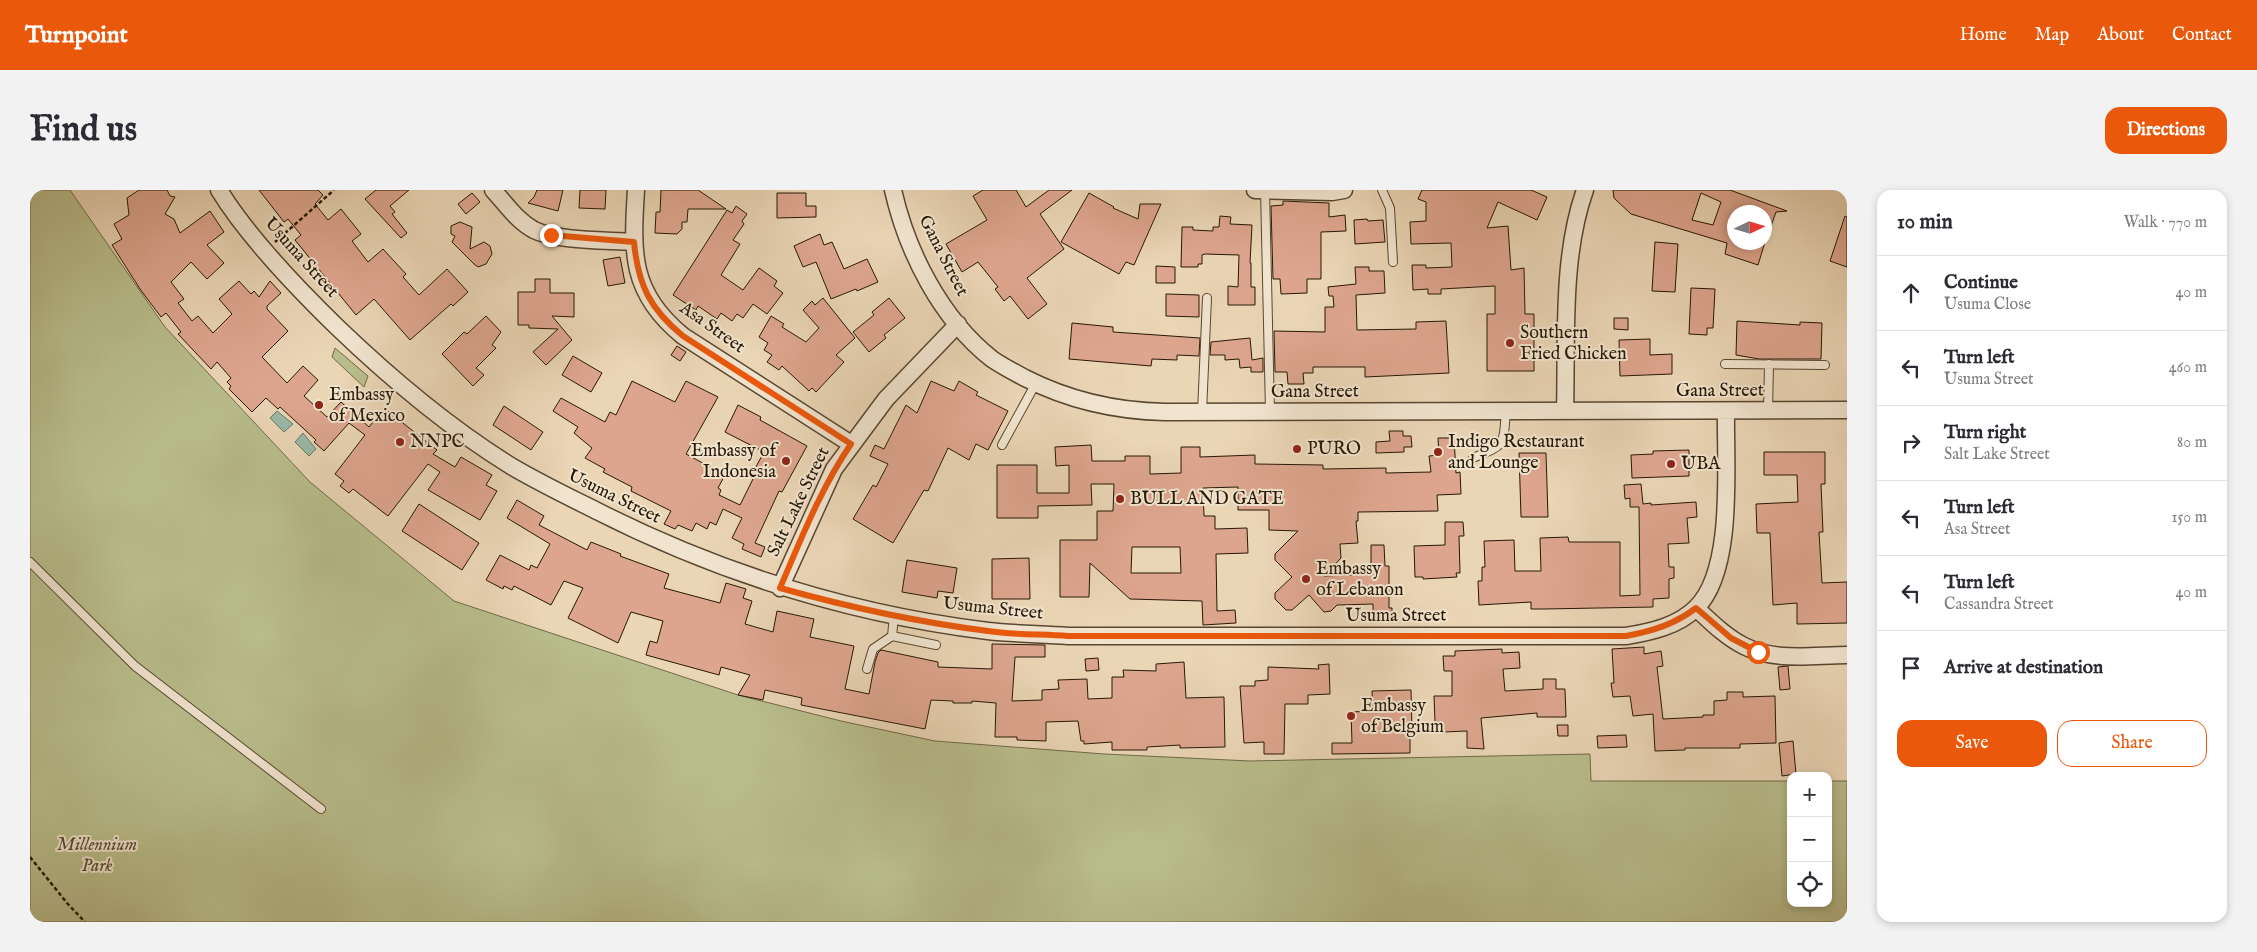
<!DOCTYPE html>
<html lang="en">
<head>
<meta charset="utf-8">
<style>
	body { margin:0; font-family:"IM FELL English",serif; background:#f2f2f3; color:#2b2b33 }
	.controls { position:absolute; right:15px; bottom:15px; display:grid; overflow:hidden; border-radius:10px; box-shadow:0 2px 8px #0003 }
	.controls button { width:45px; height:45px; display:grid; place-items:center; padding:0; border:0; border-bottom:1px solid #e1e1e2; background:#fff; color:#2b2b33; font:25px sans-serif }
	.compass { position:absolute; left:1697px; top:15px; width:45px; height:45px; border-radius:50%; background:#fff; box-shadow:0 2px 8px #0003; rotate:86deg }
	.stop { position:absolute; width:15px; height:15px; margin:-11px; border:4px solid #ea580c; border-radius:50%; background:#fff }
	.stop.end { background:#ea580c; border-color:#fff; box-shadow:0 1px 5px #0008 }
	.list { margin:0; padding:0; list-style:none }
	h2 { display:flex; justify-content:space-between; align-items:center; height:65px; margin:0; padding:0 20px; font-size:21px }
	h2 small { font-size:16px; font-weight:400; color:#7c7c81 }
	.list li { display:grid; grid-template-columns:32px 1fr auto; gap:15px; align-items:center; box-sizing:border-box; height:75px; padding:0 20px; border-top:1px solid #e1e1e2 }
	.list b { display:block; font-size:19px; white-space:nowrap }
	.list p { margin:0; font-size:16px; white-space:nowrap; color:#7c7c81 }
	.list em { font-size:16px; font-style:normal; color:#7c7c81 }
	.actions { display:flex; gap:10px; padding:15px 20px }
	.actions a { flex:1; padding:11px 0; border:1px solid #ea580c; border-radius:15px; text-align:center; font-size:18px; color:#ea580c }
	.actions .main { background:#ea580c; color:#fff }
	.icon { flex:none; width:28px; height:28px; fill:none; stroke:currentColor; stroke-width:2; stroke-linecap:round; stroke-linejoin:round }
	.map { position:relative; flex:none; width:1817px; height:732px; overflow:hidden; border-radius:15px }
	header { display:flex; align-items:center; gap:30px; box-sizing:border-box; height:70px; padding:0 25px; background:#ea580c; color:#fff }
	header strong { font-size:24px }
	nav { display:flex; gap:28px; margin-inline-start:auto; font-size:18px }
	.intro { display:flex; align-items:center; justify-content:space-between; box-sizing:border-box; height:120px; padding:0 30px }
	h1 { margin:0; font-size:35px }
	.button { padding:12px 22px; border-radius:15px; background:#ea580c; color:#fff; font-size:18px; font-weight:700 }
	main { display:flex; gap:30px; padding:0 30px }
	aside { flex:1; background:#fff; border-radius:15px; box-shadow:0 2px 8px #0003 }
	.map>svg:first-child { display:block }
	.green { fill:#b9bd8c; stroke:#706a48 }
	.water { fill:#99b9a8; stroke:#6b7967 }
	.building { fill:#dda58e; stroke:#271805; fill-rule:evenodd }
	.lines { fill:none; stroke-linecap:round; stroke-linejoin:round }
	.lane-casing { stroke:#584731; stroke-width:10 }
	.street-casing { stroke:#584731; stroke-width:19 }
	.path { stroke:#271805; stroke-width:2.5; stroke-dasharray:4 2.5; stroke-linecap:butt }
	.lane { stroke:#f1e4cf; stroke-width:8 }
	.street { stroke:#f1e4cf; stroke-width:16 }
	.route { stroke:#ea580c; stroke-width:6 }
	.poi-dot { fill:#8f2418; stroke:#f1e4cf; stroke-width:2 }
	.labels { text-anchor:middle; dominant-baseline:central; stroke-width:4; stroke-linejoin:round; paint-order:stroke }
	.street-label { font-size:18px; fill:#271805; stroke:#f1e4cf }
	.poi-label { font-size:18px; fill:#271805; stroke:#f1e4cf; text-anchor:start }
	.park-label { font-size:18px; font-style:italic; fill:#534a2e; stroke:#f1e4cf }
</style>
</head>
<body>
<header>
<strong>Turnpoint</strong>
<nav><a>Home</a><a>Map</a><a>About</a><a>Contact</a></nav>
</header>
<div class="intro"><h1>Find us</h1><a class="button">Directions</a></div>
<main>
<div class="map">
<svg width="1817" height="732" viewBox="0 0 1817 732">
	<rect width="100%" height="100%" fill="#ead5b5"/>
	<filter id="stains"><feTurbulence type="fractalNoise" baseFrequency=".004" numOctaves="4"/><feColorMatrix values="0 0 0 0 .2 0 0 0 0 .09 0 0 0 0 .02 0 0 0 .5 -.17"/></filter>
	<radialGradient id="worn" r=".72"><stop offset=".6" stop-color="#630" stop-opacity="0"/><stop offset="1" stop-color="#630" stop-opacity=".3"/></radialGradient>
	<path class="green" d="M0 0H40L135 137 280 292 424 411 708 505 811 531 905 551 1074 564 1220 571 1560 564 1561 591H1761V713H1798V591H1817V732H0Z
		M305 158 338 186 334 197 302 167Z"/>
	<path class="water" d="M247 221 263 234 254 242 240 228Z
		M273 243 286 259 279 266 265 252Z"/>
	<path class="building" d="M109 0H137L140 6 145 7 135 24 144 29 150 43 180 21 194 42 177 55 194 73 177 89 161 72 141 92 154 109 148 113 162 131 168 126 183 143 202 124 189 109 209 91 221 104 224 101 229 107 240 91 251 103 237 116V119L258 141 232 167 257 193 273 176 288 190 274 206 297 227 311 212 339 237 354 218 407 260 403 264 425 277 431 267 462 285 456 295 467 301 450 330 398 300 410 282 398 274 358 326 323 299 319 303 310 296 314 291 305 284 335 245 319 233 294 261 284 252 286 250 250 217 248 219 236 208 222 222 199 199 201 196 197 192 201 188 187 172 181 179 148 144 151 142 136 123 131 127 110 99 82 55 92 49 84 34 99 25 97 8Z
		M229 0H288L293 5 285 14 298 30 311 19 331 44 322 51 338 72 353 59 376 84 373 87 389 105 417 79 438 102 423 116 421 114 380 150 344 109 326 125 265 50 271 45 258 29 254 32Z
		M346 0H379L360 16 365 22 362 24 377 43 371 48 335 9Z
		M507 0H533L528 21 498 13 504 7Z
		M550 0H576L575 19 549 18Z
		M631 0H668L696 19H658L657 32H652V39L647 44 625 43 626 22H630Z
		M953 0H986L996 17 1019 0H1042L1010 24 1034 59 997 88 1017 114 998 129 980 106 974 111 965 99 968 97 948 72 932 82 916 54 957 30 943 6Z
		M1392 0H1501L1517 7 1507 30 1468 12 1457 38 1478 36 1481 80 1494 78 1495 124H1504V181H1457V124H1465V96L1411 99V104H1398V99L1383 100 1382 75H1396V78L1422 77 1421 53 1381 54 1380 32 1396 31V12L1388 9Z
		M1583 0H1700L1757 21 1746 22 1736 50H1734V22H1704V52H1735L1728 75 1695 64 1697 53 1601 24 1584 8ZM1671 3 1691 12 1683 35 1662 30Z
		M442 3 450 12 436 24 428 14Z
		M747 3H776V16H786V27L747 28Z
		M1059 3 1084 17 1083 18 1108 29 1110 14H1131L1104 75 1096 72 1089 84 1031 52Z
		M1253 11 1299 13V27L1315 25 1316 41 1291 42V89H1277V103L1251 104 1250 89H1243L1241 16 1253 15Z
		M706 16 717 24 712 31 714 34 703 50 710 54 691 85 713 100 729 78 747 91 744 96 753 103 737 124 723 114 713 128 707 124 702 131 691 123 687 129 668 116 666 120 643 105 697 20 702 23Z
		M1190 26 1201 27 1200 34 1222 35 1220 73H1221V97H1225V115H1198V96L1208 97 1209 65 1175 64 1172 65V74H1168V77H1151L1152 37H1163V40L1183 41V37H1189Z
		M1815 26 1817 27V77L1800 71Z
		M1337 29 1338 31 1353 30 1355 52 1325 54 1324 30Z
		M430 32 442 37 440 59 454 52 460 56 462 64 456 74 448 77 444 74 422 52 425 46 421 44V36Z
		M790 44 794 55 802 52 814 79 837 69 848 92 827 101 826 99 801 109 786 72 773 77 764 56Z
		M1625 52 1648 54 1645 102 1622 101Z
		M590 67 595 93 578 96 573 70Z
		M1126 76 1145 77V93H1126Z
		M1325 77H1339V81H1354L1355 103 1326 105 1327 140 1386 139V132L1416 131 1419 183 1335 187V177H1283V183H1273L1274 194H1258L1257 182H1245L1244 141 1295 142V117H1304L1303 106H1299L1298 97 1326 94Z
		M505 89H520V103H544V127L522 126 542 150 516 175 503 162 528 139 499 138V135H488V102H505Z
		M1661 98 1685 99 1683 138H1677V145L1659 144Z
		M1136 104 1169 105V127L1136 126Z
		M793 108 825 148 806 165 814 172 786 202 782 198 779 201 752 176 749 180 737 172 742 165 734 160 738 153 729 147 741 126 754 134 752 137 776 152 789 138 773 120 782 111 785 115Z
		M859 108 875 128 854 145 856 148 839 162 823 142 844 125 842 122Z
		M456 126 471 142 462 155 466 158 446 178 454 185 443 196 412 164 434 142 437 144Z
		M1584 128H1598V140L1584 139Z
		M1707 131 1770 135V132L1792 133 1791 169H1729L1706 165Z
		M1042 133 1083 137V142L1170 148 1169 166 1147 165V170L1122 169 1121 176 1039 169Z
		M1220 148 1222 170 1233 168V182H1221V177L1210 178 1209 169 1195 170V165H1180L1181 152Z
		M1620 149V165L1642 164V184L1590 186 1589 150Z
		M647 156 656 162 650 171 641 165Z
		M543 166 572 183 561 202 532 185Z
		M602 191 645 212 656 191 688 207 656 264 695 285 688 298 691 300 689 305 710 315 724 287 721 286 734 262 695 242 708 215 731 227 730 230 777 256 752 302 749 301 725 353 735 357 731 367 712 359 714 354 702 348 712 328 693 319 686 335 680 332 677 339 666 333 662 341 648 335 645 339 634 334 641 321 601 301 602 297 573 282 575 279 555 268 562 258 544 243 548 237 523 221 531 208 575 232 580 222 586 225Z
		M901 191 924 201 929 191 948 202 946 205 978 221 958 260 946 254 939 270 918 258 898 301 894 300 863 353 823 329 843 295 846 297 858 274 840 266 845 255 854 259 876 215 887 223Z
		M474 216 513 242 501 260 463 235Z
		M1359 241H1373V246H1381L1382 257H1374V262L1346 263V252L1360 251Z
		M1408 248H1424L1426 283 1430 282 1431 304 1407 305 1408 321 1328 322V331H1326L1328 353 1310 354 1311 368 1294 386 1341 384V355H1354L1355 376H1359V418H1362V428L1343 427V414L1307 415 1301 421 1294 422 1279 405 1262 420H1256L1245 409V403L1262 387 1245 370V364L1268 341 1239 340V320H1208V297L1173 298 1174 326H1185V339L1217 338 1218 363 1186 364 1187 421 1205 420 1206 433 1173 435 1172 411 1100 409 1060 373 1059 407H1030V350H1067V321H1083L1084 294H1061L1062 315 1008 316V328H967V275H1007V303H1039V275L1026 276 1025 257 1061 255 1062 271H1095V266H1120V284L1151 283V257H1170V267L1225 265V274L1293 275V279L1356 278V283L1401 282 1399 266 1409 265ZM1102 357H1150L1151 383H1101Z
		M1659 260V286L1602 288 1601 265 1623 264V261Z
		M1734 262H1795V294H1791L1793 342H1789L1792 393 1817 392V433L1767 434V413L1743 415 1740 343H1727L1726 314 1768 312 1767 285H1734Z
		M1489 263H1516L1518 327H1491Z
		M1611 294 1613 314 1621 313V315L1666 312 1667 327 1657 328 1659 353 1638 354 1639 377H1644V388L1639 389V408L1623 409V417L1514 419H1501V412L1449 415 1448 391H1452V377H1455L1454 351 1484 350 1485 381H1511L1510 348 1538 347 1539 352H1590V406L1610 405 1609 317H1600V308L1595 309 1594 295Z
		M487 310 514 326 509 335 557 360 561 352 591 364 590 366 639 384 634 398 690 413 696 393 716 399 713 408 722 411 715 434 743 442 747 421 784 429 780 447 824 456 815 499 839 504 845 472 848 463 851 460 908 472V477L962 479V454L1015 455V467H985L982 511 1012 510V500L1029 499 1028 490 1057 489 1058 509 1082 508V487H1094L1093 480 1126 481V474L1154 472 1156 508 1194 507 1195 557 1150 558V555L1117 557V560H1082V552L1054 554V551H1051L1048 531 1016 532V551L987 550V547H965L966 513 942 511V513H923V511L901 510 895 539 771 515 772 508 735 500 733 510 708 505 720 485 691 477 689 485 616 465 620 451 627 453 633 431 601 422 588 453 538 428 553 398 534 391 521 415 484 396 482 400 474 396 473 399 456 390 470 365 499 380 501 375 507 378 520 354 477 328Z
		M389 314 449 353 432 380 372 341Z
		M1415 332H1433L1434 346H1429L1430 383H1426L1427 387 1393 389V387H1385L1384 356 1415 355Z
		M999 368 1000 409H962V369Z
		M877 370 927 378 923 403 908 401 907 408 872 402Z
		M1614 457V464L1631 461 1633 476 1627 477 1633 529 1673 527V525H1684V511L1697 510V502H1713V507L1745 506 1746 553 1710 554V558H1655V560L1625 561 1623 524 1603 526 1600 506 1583 507 1581 493H1584L1582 459Z
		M1472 459V463L1489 462 1490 478 1473 479 1475 501 1513 499V489H1526V499H1535L1536 527H1507V523L1451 528 1454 559 1437 558V541L1413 542 1412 532H1405L1404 506H1422V481H1414L1413 466H1425V461Z
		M1068 468 1069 480 1056 481 1055 469Z
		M1299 474 1300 504 1278 505V514H1255L1254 564H1234V552L1214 553 1210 496H1225V491L1238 490V477L1289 479 1288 475Z
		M1758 476 1760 499 1750 500 1748 477Z
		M1381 500 1382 542H1380V563L1302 564V553H1322L1321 522 1343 521 1342 501Z
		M1527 535H1538V546H1528Z
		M1596 545 1597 557 1568 558 1567 546Z
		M1763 551 1766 584 1752 586 1749 553Z"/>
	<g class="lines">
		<defs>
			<path id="lane" d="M1235 0 1240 222
				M1352 0 1360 18 1363 72
				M1695 174 1795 175
				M1738 221 1739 174
				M1172 222 1177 108
				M972 255 1006 193
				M1443 268C1476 254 1473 257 1476 221
				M0 372 105 476 291 619
				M862 446 906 455
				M837 479 843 459 862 446 864 426"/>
			<path id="street" d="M189 0C218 47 266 97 306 136 359 187 418 237 481 276 508 292 537 306 565 320 689 383 820 424 958 441 984 444 1011 444 1038 446H1596C1621 442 1648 436 1666 418 1705 380 1695 274 1696 221
				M463 0C476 14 487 31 504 40 526 51 578 50 603 52
				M606 0C602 63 600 103 653 146L821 254
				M863 0C877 62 911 129 962 169 972 176 984 182 995 188 1040 211 1085 221 1135 222L1817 220
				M1225 0 1302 2 1314 0
				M1535 221C1537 150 1531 67 1555 0
				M750 398 804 279 856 209 928 134
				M1666 418C1681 432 1696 447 1714 456 1745 472 1784 465 1817 465"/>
		</defs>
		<use href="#lane" class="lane-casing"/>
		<use href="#street" class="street-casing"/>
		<path class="path" d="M245 52 304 0
			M0 667 37 713 55 732"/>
		<use href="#lane" class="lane"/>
		<use href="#street" class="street"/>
	</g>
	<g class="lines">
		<path class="route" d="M521 45 604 52C608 95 620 119 653 146L821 254C791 298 771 349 750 398 818 417 887 432 958 441 984 445 1011 444 1038 446H1596C1623 441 1645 434 1666 418L1701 448 1728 462"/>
	</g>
	<g class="poi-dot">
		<circle cx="1480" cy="153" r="5"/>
		<circle cx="289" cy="215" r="5"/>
		<circle cx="370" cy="252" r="5"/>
		<circle cx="1267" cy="259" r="5"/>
		<circle cx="1408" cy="262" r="5"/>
		<circle cx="756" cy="271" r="5"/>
		<circle cx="1641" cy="274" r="5"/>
		<circle cx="1090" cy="309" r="5"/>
		<circle cx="1276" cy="389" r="5"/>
		<circle cx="1321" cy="526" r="5"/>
	</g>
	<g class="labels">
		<g class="street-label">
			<text transform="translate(913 66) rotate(63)">Gana Street</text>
			<text transform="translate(271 68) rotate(48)">Usuma Street</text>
			<text transform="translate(682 138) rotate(35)">Asa Street</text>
			<text x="1690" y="201">Gana Street</text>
			<text x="1285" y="202">Gana Street</text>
			<text transform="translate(584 307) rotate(26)">Usuma Street</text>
			<text transform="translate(769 312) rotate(-64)">Salt Lake Street</text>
			<text transform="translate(963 419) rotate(6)">Usuma Street</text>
			<text x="1366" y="426">Usuma Street</text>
		</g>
		<g class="poi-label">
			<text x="1490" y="143">Southern<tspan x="1490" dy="21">Fried Chicken</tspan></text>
			<text x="299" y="205">Embassy<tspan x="299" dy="21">of Mexico</tspan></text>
			<text x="380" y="252">NNPC</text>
			<text x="1418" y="252">Indigo Restaurant<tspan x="1418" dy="21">and Lounge</tspan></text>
			<text x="1277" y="259">PURO</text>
			<text x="746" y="261" text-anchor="end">Embassy of<tspan x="746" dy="21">Indonesia</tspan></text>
			<text x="1651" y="274">UBA</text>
			<text x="1100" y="309">BULL AND GATE</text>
			<text x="1286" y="379">Embassy<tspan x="1286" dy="21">of Lebanon</tspan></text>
			<text x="1331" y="516">Embassy<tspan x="1331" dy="21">of Belgium</tspan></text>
		</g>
		<g class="park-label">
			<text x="67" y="655">Millennium<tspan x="67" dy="21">Park</tspan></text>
		</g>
	</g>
	<rect width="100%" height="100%" filter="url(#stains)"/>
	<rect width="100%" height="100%" fill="url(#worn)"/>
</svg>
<div class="controls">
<button>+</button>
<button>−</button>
<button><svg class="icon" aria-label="locate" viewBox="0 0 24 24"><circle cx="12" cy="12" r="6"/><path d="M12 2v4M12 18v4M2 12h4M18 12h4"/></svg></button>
</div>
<svg class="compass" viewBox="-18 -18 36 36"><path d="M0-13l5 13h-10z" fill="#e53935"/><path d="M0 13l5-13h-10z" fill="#7c7c81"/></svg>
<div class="stop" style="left:1728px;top:462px"></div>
<div class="stop end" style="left:521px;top:45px"></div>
</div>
<aside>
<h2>10 min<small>Walk · 770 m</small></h2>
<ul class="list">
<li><svg class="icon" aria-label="ahead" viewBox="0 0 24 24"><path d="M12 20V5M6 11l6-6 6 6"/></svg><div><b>Continue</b><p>Usuma Close</p></div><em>40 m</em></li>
<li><svg class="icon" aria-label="left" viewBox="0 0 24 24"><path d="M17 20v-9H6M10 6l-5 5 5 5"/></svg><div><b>Turn left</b><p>Usuma Street</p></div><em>460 m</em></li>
<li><svg class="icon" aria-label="right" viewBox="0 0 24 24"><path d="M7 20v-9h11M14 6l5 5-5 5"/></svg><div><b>Turn right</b><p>Salt Lake Street</p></div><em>80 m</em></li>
<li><svg class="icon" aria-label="left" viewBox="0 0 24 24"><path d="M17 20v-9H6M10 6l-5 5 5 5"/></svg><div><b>Turn left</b><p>Asa Street</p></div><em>150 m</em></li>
<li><svg class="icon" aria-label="left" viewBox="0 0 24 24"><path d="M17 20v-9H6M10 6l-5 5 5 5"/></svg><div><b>Turn left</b><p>Cassandra Street</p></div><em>40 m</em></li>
<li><svg class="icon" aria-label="arrive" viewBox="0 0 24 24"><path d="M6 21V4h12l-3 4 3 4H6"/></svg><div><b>Arrive at destination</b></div></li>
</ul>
<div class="actions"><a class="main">Save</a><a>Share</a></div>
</aside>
</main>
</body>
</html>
